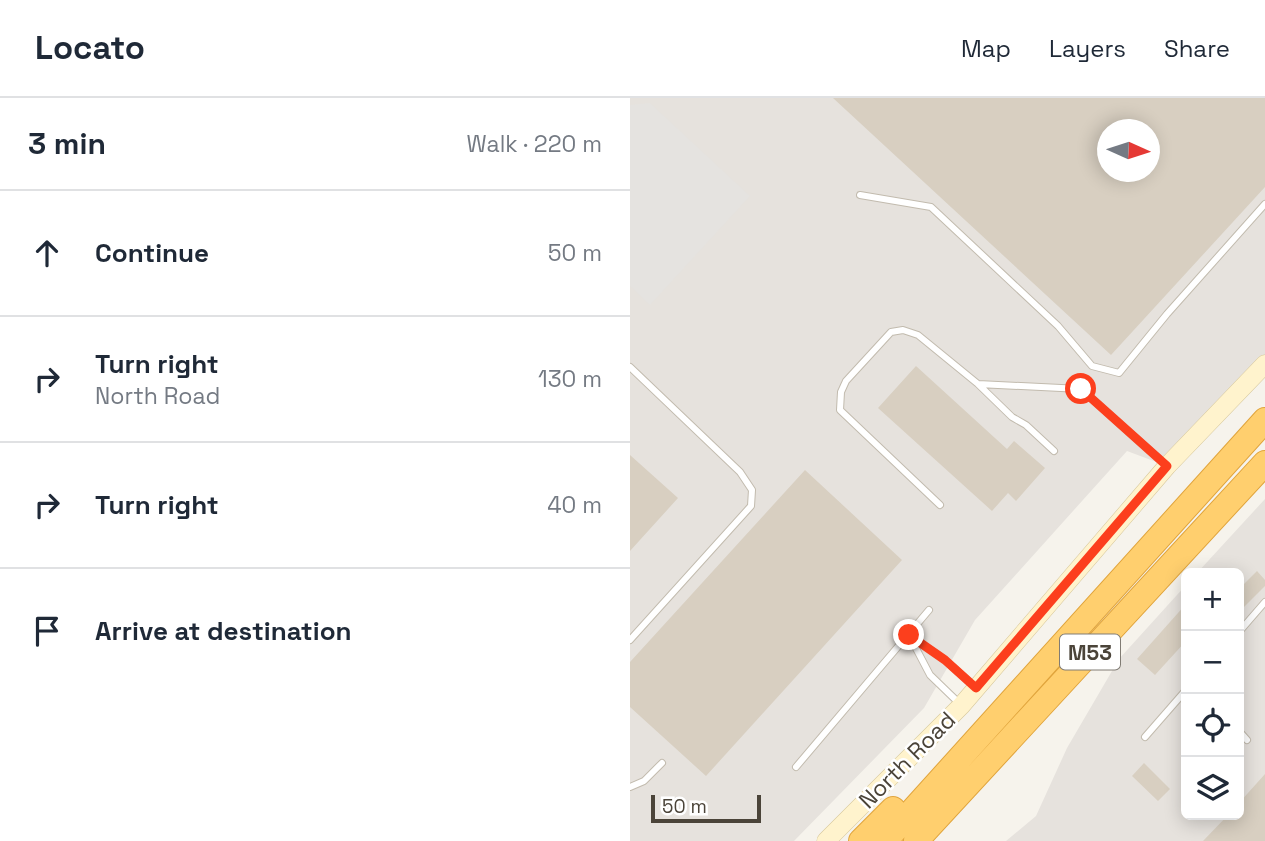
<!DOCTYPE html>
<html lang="en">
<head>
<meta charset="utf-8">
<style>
	body { margin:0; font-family:"Space Grotesk",sans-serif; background:#f2f2f3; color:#1f2937 }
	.controls { position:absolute; right:21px; bottom:21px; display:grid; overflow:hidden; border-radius:10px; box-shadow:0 4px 18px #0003 }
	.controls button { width:63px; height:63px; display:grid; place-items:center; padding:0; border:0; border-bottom:2px solid #e0e1e3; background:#fff; color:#1f2937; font:35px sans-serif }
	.compass { position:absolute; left:467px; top:21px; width:63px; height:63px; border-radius:50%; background:#fff; box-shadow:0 4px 18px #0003; rotate:93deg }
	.scale { position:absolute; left:21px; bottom:18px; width:110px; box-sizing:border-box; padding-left:7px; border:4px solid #4b4439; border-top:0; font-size:19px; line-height:24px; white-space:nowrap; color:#4b4439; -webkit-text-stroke:5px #fff; paint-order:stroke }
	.stop { position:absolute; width:21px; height:21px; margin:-16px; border:5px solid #fc3f1d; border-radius:50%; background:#fff }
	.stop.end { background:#fc3f1d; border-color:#fff; box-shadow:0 2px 7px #0008 }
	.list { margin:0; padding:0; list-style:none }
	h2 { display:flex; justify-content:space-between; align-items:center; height:91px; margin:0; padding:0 28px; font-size:30px }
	h2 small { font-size:23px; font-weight:400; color:#747a83 }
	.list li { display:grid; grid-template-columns:46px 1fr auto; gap:21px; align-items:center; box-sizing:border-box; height:126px; padding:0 28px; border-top:2px solid #e0e1e3 }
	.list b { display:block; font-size:26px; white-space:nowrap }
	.list p { margin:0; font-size:23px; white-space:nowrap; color:#747a83 }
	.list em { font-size:23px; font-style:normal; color:#747a83 }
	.icon { flex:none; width:38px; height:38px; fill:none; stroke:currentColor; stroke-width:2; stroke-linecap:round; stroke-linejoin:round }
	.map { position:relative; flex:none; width:635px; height:743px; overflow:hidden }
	header { display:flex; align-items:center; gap:42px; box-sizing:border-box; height:98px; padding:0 35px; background:#fff; border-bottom:2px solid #e0e1e3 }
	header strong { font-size:33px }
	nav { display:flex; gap:38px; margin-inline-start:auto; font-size:24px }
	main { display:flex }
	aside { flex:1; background:#fff }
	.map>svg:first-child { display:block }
	.industrial { fill:#e6e2dd; fill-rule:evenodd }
	.parking { fill:#e5e3e0 }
	.building { fill:#d8cfc1; fill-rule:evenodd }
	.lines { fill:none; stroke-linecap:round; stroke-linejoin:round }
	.lane-casing { stroke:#c2bbae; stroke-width:8 }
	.secondary-casing { stroke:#d6c79b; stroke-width:19 }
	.highway-casing { stroke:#e0a43c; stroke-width:26 }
	.lane { stroke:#fff; stroke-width:6 }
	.secondary { stroke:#fff3cd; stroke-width:18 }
	.highway { stroke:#ffcf6e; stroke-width:24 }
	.route { stroke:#fc3f1d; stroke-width:9 }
	.labels { text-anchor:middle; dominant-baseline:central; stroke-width:5; stroke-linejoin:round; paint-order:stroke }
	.shield { fill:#fff; stroke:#817c74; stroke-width:2 }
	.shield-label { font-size:21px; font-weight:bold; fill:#4b4439 }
	.street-label { font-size:23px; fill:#4b4439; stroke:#fff }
</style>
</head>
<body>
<header>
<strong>Locato</strong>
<nav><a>Map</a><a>Layers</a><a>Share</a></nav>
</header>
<main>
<aside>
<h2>3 min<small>Walk · 220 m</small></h2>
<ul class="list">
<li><svg class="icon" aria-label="ahead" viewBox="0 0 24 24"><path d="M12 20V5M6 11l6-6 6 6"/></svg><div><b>Continue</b></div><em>50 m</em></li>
<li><svg class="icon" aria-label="right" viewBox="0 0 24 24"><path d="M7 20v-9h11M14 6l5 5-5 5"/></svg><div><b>Turn right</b><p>North Road</p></div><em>130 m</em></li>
<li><svg class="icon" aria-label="right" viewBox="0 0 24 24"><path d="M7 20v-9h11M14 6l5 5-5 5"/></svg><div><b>Turn right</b></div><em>40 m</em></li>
<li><svg class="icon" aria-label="arrive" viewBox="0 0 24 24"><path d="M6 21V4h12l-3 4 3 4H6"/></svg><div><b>Arrive at destination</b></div></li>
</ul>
</aside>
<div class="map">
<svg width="635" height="743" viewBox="0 0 635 743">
	<rect width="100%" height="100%" fill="#f6f3ec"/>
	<path class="industrial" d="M0 0H635V266L537 368 497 353 345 522 294 610 164 743H0ZM478 32H520V74H478Z
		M635 401V743H376L406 718 437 650 489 561 556 487V717H609V475H567Z"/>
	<path class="parking" d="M20 5 120 98 20 207 0 188V7Z"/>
	<path class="building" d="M203 0H635V89L481 257ZM478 32H520V74H478Z
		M286 268 377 351 384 343 415 370 386 403 378 395 362 413 248 310Z
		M0 357 48 400 0 453Z
		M175 372 272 462 76 678 0 609V564Z
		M627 473 635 482V488L612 511 609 507V491Z
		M556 506V543L525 577 507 561Z
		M514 665 540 691 528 703 502 678Z
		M635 676V743H573L598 717H609V705Z"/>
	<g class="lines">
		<defs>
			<path id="lane" d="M230 97 301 109 428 228 462 268 489 275 537 216 635 106
				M0 269 110 374 122 392 121 408 0 542
				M348 286 382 319 396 327 424 353
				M310 407 210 312 211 294 216 283 261 234 273 232 288 237 348 286 451 291 536 367
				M609 534 635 504
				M330 606 300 577 279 537 315 562 344 588
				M609 633 617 642
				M515 639 556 592
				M166 669 299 512
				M0 689 14 683 32 665"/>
			<path id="secondary" d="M196 743 331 608 537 368 635 266"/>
			<path id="highway" d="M231 743 263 711
				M255 743 635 322
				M286 743 635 365"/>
		</defs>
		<use href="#lane" class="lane-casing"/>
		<use href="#secondary" class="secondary-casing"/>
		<use href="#highway" class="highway-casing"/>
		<use href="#lane" class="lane"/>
		<use href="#secondary" class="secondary"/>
		<use href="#highway" class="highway"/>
	</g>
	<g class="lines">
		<path class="route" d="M279 537 315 562 346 590 537 368 451 291"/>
	</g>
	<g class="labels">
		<rect class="shield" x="430" y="536.5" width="60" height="35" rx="5"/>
		<g class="shield-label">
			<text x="460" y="554">M53</text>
		</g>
		<g class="street-label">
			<text transform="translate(277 662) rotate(-45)">North Road</text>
		</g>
	</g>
</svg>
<div class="controls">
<button>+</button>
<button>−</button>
<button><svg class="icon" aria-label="locate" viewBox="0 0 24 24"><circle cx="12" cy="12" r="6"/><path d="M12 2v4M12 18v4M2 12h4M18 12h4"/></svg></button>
<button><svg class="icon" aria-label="layers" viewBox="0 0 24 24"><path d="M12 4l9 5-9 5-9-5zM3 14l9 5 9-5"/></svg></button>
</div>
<svg class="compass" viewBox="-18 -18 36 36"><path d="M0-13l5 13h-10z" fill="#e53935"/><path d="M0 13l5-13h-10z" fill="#747a83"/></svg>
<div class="scale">50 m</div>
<div class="stop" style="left:451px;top:291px"></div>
<div class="stop end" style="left:279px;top:537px"></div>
</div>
</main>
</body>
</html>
